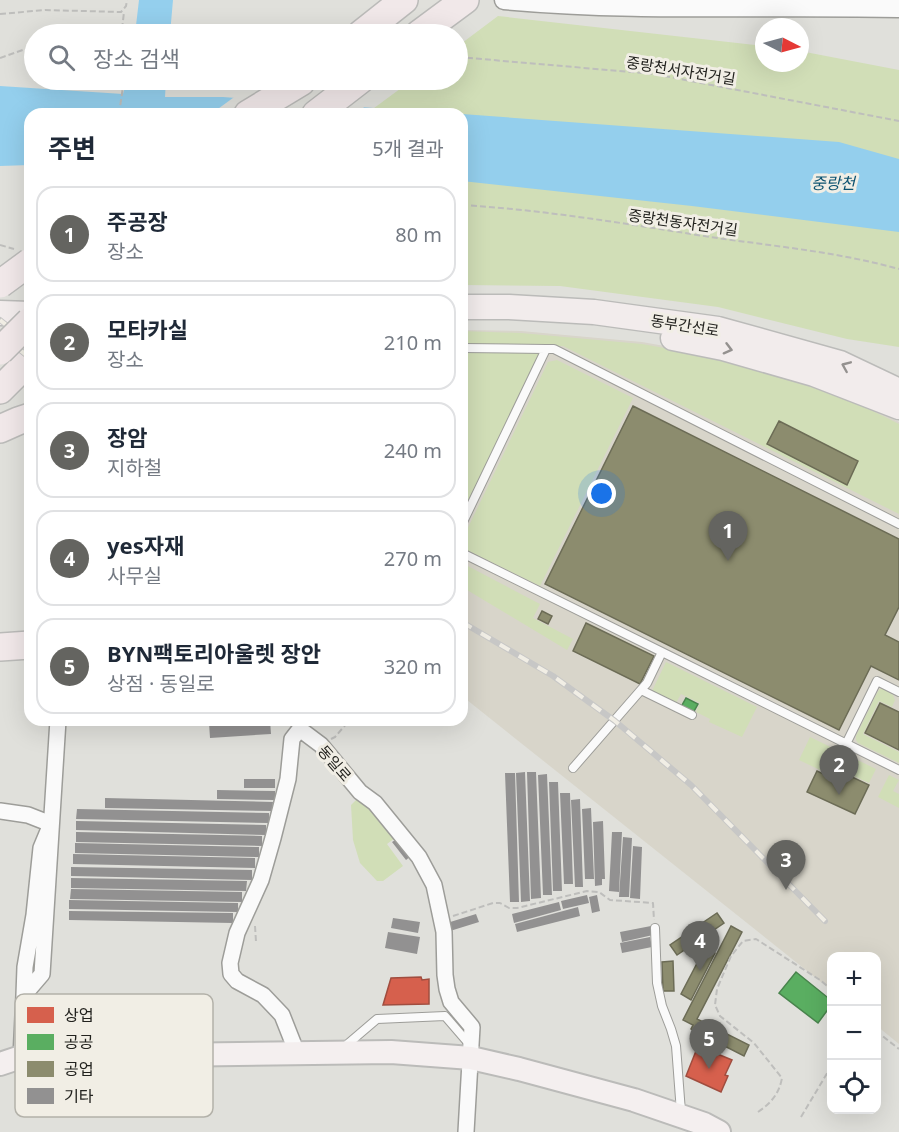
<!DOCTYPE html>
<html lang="ko">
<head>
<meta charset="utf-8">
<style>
	body { margin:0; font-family:"Noto Sans","Noto Sans KR",sans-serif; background:#f6f6f7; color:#1f2937 }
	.controls { position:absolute; right:18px; bottom:18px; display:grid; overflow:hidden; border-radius:12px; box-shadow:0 6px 24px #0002 }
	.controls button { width:54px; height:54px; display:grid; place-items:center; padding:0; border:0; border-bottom:2px solid #e0e1e3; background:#fff; color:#1f2937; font:30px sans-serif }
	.compass { position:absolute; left:755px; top:18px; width:54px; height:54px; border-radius:50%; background:#fff; box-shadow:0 6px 24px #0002; rotate:96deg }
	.you { position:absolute; left:602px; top:494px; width:21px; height:21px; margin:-15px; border:4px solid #fff; border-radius:50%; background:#1a73e8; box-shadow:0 0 0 9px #1a73e833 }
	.badge { display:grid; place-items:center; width:39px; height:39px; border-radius:50%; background:#646460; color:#fff; font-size:20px; font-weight:700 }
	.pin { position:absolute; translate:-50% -50px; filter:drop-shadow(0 2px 3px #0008) }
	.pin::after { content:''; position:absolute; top:32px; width:21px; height:18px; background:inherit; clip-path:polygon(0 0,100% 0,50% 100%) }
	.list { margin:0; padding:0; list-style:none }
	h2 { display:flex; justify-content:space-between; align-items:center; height:78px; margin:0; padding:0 24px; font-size:26px }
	h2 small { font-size:20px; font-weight:400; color:#747a83 }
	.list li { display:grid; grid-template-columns:39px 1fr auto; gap:18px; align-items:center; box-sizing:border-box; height:96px; margin:0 12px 12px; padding:0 12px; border:2px solid #e0e1e3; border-radius:18px }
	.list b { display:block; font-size:22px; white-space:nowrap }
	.list p { margin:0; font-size:20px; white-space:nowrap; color:#747a83 }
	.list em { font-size:20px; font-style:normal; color:#747a83 }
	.icon { flex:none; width:33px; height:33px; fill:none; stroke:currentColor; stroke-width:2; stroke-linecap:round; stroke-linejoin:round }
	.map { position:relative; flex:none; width:899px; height:1132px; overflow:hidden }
	.search { position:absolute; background:#fff; box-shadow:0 6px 24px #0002; left:24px; top:24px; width:444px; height:66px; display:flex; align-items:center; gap:15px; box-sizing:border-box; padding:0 21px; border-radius:33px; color:#747a83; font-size:22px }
	.panel { position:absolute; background:#fff; box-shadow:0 6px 24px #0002; left:24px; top:108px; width:444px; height:618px; border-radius:18px }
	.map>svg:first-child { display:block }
	.built { fill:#d8d5ca }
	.green { fill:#d1deb7 }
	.water { fill:#94cfed }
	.pier { fill:#e0e0db }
	.shops { fill:#d6604d; stroke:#a04d3f; stroke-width:1.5 }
	.public { fill:#5aae61; stroke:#49844d; stroke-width:1.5 }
	.industry { fill:#8c8c6e; stroke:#6c6c56; stroke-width:1.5 }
	.building { fill:#929191 }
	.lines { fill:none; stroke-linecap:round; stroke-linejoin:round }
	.service-casing { stroke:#9d9d99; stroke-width:10 }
	.minor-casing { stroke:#9d9d99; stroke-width:18 }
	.tertiary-casing { stroke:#9d9d99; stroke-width:21 }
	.primary-casing { stroke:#bbbbb9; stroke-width:26 }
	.trunk-casing { stroke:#bbbbb9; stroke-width:27 }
	.motorway-casing { stroke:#bbbbb9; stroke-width:30 }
	.path { stroke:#bebebc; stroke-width:2; stroke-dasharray:6 3; stroke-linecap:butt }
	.service { stroke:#fafafa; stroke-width:8 }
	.minor { stroke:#fafafa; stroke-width:15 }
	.tertiary { stroke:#fafafa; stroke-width:18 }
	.primary { stroke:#f4efef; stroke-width:22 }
	.trunk { stroke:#f2ecec; stroke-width:24 }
	.motorway { stroke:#f1e8e9; stroke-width:27 }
	.rail-casing { stroke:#c7c7c6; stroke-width:6 }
	.rail { stroke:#f1eee5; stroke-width:4; stroke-dasharray:11; stroke-linecap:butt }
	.motorway-bridge-casing { stroke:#bbbbb9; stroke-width:30; stroke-linecap:butt }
	.motorway-bridge { stroke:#f1e8e9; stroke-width:27 }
	.oneway { stroke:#94918f }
	.labels { text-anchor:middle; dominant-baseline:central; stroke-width:6; stroke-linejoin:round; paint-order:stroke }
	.street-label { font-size:15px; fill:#22221e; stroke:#f1eee5 }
	.water-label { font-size:16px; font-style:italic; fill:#0b516f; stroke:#f1eee5 }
	.key { fill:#f1eee5; stroke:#b3b1a9; stroke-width:1.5 }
	.key-label { font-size:16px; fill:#22221e }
</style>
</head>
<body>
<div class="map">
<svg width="899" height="1132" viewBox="0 0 899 1132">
	<rect width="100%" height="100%" fill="#e0e0db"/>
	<path class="built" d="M462 330 521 331 642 342 721 356 852 398 899 422V1044L877 1026 876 956H832L831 990 462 696Z"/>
	<path class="green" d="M498 16 764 46V63H800V51L899 70V347L847 339 718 307 560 286 462 285V114H366L412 80H458V46Z
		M462 331 521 333 642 344 721 358 851 400 899 424V514L563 346 462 345Z
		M462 351 541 353 462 519Z
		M557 360 633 398 540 586 463 548 462 540 548 362Z
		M462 563 540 604 533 618 573 639 567 650 462 587Z
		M666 662 757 707 742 737 709 722 710 719 696 712 700 703 681 694 676 703 652 691Z
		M880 689H883L893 695 895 700 892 707 879 701 863 734 899 752V763L858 743 856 740V736L878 691Z
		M810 737 876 769 869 783 847 773 843 781 799 760Z
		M889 775 899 780 893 791 899 794V808L878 797Z
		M358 798 371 808 395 838 387 844 403 866 383 881H377L360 863 353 840 351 805Z"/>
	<path class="water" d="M139 0H173L170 34H135Z
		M127 80H166L165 97H223L456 114H30V165L0 166V86L123 94Z
		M462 114 839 142 899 159V232L692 206 462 181Z"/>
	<path class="pier" d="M237 95 367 105 355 114H211Z"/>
	<path class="shops" d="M421 977 422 980 429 979V1004L383 1005 391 978Z
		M698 1046 732 1060 725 1075 728 1076 721 1092 686 1076Z"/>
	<path class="public" d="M686 698 698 704 693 713 681 707Z
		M796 972 832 1001V1004L818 1023 779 993Z"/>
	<path class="industry" d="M633 406 899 539V607L885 635 899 642V680L871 666 839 730 545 584Z
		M779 421 858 461 847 485 767 444Z
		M542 611 552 616 548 624 538 619Z
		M586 623 654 656 640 684 573 651Z
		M880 703 899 712V750L865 733Z
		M817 771 844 784 848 775 869 785 855 814 807 792Z
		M717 913 724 923 677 955 670 945Z
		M731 926 742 932 697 1019 749 1045 744 1056 691 1029 693 1025 683 1020Z
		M705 948 715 953 691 1000 681 994Z
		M673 961 674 991H663L662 962Z"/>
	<path class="building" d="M251 720H270L271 734 210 738 209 723Z
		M525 772 530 901 521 902 516 773Z
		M527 772H536L541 898 531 899Z
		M505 773H515L519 902H510Z
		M547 774 552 895H543L538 775Z
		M244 779H275V788H244Z
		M549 782H558L562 891H553Z
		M217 790 275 791V800L217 799Z
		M560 793H570L573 884H564Z
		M105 798 273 802 272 811 105 808Z
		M580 799 583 887H575L571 800Z
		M591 808 594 879H585L582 809Z
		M77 809 269 813V823L76 819Z
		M76 821 266 825V835L76 830Z
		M603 821 605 879H602V885L595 886 593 822Z
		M76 832 262 836V846L76 842Z
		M612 832H622L619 892 609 891Z
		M623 837 632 838 629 897H619Z
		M397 839 411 856 406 860 392 842Z
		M75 843 259 847V857L75 853Z
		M633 846 642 847 640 899 630 898Z
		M73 854 255 858V868L73 864Z
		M71 867 252 870V880L71 876Z
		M71 878 247 881 246 891 71 888Z
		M71 889 242 892V902L70 899Z
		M587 895 589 903 563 909 561 901Z
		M597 895 600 911 592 913 589 897Z
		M69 900 238 903V912L69 909Z
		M559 902 561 910 514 923 512 914Z
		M578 907 580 916 517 932 515 924Z
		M69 911 233 913V923L69 920Z
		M476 914 479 922 450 931 447 923Z
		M393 918 420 922 418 933 391 928Z
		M651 926 653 935 622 942 620 932Z
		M388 932 420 937 417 954 385 948Z
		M650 937 652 947 622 953 620 943Z"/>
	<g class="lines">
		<defs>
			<path id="service" d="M462 348 546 349
				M462 524 546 349H554L899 524
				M462 553 662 652 647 683 573 768
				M662 652 899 770
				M641 690 692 715
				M846 744 877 681 899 692
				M655 928 657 983 662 1006 671 1029 676 1046 681 1112
				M343 1048 377 1019 445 1016 470 1045"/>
			<path id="minor" d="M0 811 28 815 51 824 41 848 34 915 25 967 24 995
				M297 1053 282 1015 263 995 237 981 231 974 230 963 237 933 261 880 273 838 288 779 292 739 299 730 305 733 321 745 360 792 375 803 419 857 434 885 444 932 445 975 447 989 451 1002 472 1027 466 1132
				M21 1057 24 995 42 974 58 720"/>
			<path id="tertiary" d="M504 0C635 12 767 5 899 8"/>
			<path id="primary" d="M0 1064 21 1057 391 1052 471 1058 519 1069 634 1100 704 1124 719 1132"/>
			<path id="trunk" d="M462 307H509L594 312 718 329 840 363 899 391
				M0 313 30 314
				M673 338 723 348 814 374 899 407"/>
			<path id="motorway" d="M361 34 404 0
				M419 34 465 0
				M248 114 301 82
				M316 114 360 80
				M0 390 30 360
				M0 429 18 421 30 417
				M0 647 30 645"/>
		</defs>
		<use href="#service" class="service-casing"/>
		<use href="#minor" class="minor-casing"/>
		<use href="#tertiary" class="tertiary-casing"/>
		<use href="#primary" class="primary-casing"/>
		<use href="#trunk" class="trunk-casing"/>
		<use href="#motorway" class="motorway-casing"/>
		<path class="path" d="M0 14 45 10 121 12 126 6 127 0
			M122 29 124 12
			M69 34C112 25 154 31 197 34
			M458 57 654 74 899 121
			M0 58 34 46
			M119 114 124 80
			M462 205C545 210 628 224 710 237 773 246 838 252 899 269
			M0 245 14 249
			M331 739 335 737 347 723
			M453 916 493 903H500L509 908H517L587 891 599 892 610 900 653 903 654 920
			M255 926 256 942
			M876 1031 899 1049
			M758 1112C771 1103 779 1094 782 1078L754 1043 720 1016 715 1005 717 989 731 956 743 941 756 939 820 980 832 990
			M801 1117 832 1065"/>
		<use href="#service" class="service"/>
		<use href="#minor" class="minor"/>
		<use href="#tertiary" class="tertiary"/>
		<use href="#primary" class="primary"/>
		<use href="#trunk" class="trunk"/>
		<use href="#motorway" class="motorway"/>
		<defs>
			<path id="rail" d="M0 320 30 344
				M0 334 30 358
				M462 622 553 676 615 721 691 785 825 921"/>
		</defs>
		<use href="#rail" class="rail-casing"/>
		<use href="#rail" class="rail"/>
		<defs>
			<path id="motorway-bridge" d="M0 284 30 262
				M0 351 30 321"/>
		</defs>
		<use href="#motorway-bridge" class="motorway-bridge-casing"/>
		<use href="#motorway-bridge" class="motorway-bridge"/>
	</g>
	<defs><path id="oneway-chevron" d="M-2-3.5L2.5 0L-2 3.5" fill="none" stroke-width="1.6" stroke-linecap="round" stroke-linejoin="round" transform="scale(1.5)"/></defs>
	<g class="oneway">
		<use href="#oneway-chevron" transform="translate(728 349) rotate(15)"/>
		<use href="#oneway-chevron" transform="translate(846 366) rotate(-157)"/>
	</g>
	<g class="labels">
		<g class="street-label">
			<text transform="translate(681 70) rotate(9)">중랑천서자전거길</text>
			<text transform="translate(683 222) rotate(8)">중랑천동자전거길</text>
			<text transform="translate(685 325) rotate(9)">동부간선로</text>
			<text transform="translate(335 763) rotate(49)">동일로</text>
		</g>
		<g class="water-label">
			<text x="833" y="183">중랑천</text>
		</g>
	</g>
	<rect x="15" y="994" width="198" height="123" rx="9" class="key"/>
	<rect x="27" y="1007" width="27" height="16" fill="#d6604d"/>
	<rect x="27" y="1034" width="27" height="16" fill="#5aae61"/>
	<rect x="27" y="1061" width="27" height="16" fill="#8c8c6e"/>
	<rect x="27" y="1088" width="27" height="16" fill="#929191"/>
	<g class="key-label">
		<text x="64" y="1021">상업</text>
		<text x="64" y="1048">공공</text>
		<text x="64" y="1075">공업</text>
		<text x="64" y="1102">기타</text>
	</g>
</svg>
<div class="controls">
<button>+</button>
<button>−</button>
<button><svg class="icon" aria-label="locate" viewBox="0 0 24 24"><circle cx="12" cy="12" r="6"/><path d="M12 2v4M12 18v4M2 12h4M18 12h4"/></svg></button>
</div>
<svg class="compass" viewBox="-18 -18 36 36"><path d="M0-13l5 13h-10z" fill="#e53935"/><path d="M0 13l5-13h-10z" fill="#747a83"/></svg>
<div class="you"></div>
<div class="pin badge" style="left:728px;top:561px">1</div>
<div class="pin badge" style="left:839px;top:795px">2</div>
<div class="pin badge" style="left:786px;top:890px">3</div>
<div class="pin badge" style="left:700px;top:971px">4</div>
<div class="pin badge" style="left:709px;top:1069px">5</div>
<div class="search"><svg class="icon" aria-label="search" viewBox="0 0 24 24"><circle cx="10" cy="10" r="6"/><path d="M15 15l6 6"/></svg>장소 검색</div>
<section class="panel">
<h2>주변<small>5개 결과</small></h2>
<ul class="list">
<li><span class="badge">1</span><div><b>주공장</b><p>장소</p></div><em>80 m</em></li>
<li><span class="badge">2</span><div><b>모타카실</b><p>장소</p></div><em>210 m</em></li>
<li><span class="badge">3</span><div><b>장암</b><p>지하철</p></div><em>240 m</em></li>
<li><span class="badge">4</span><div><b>yes자재</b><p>사무실</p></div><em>270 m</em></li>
<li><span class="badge">5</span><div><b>BYN팩토리아울렛 장안</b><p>상점 · 동일로</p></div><em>320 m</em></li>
</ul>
</section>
</div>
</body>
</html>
